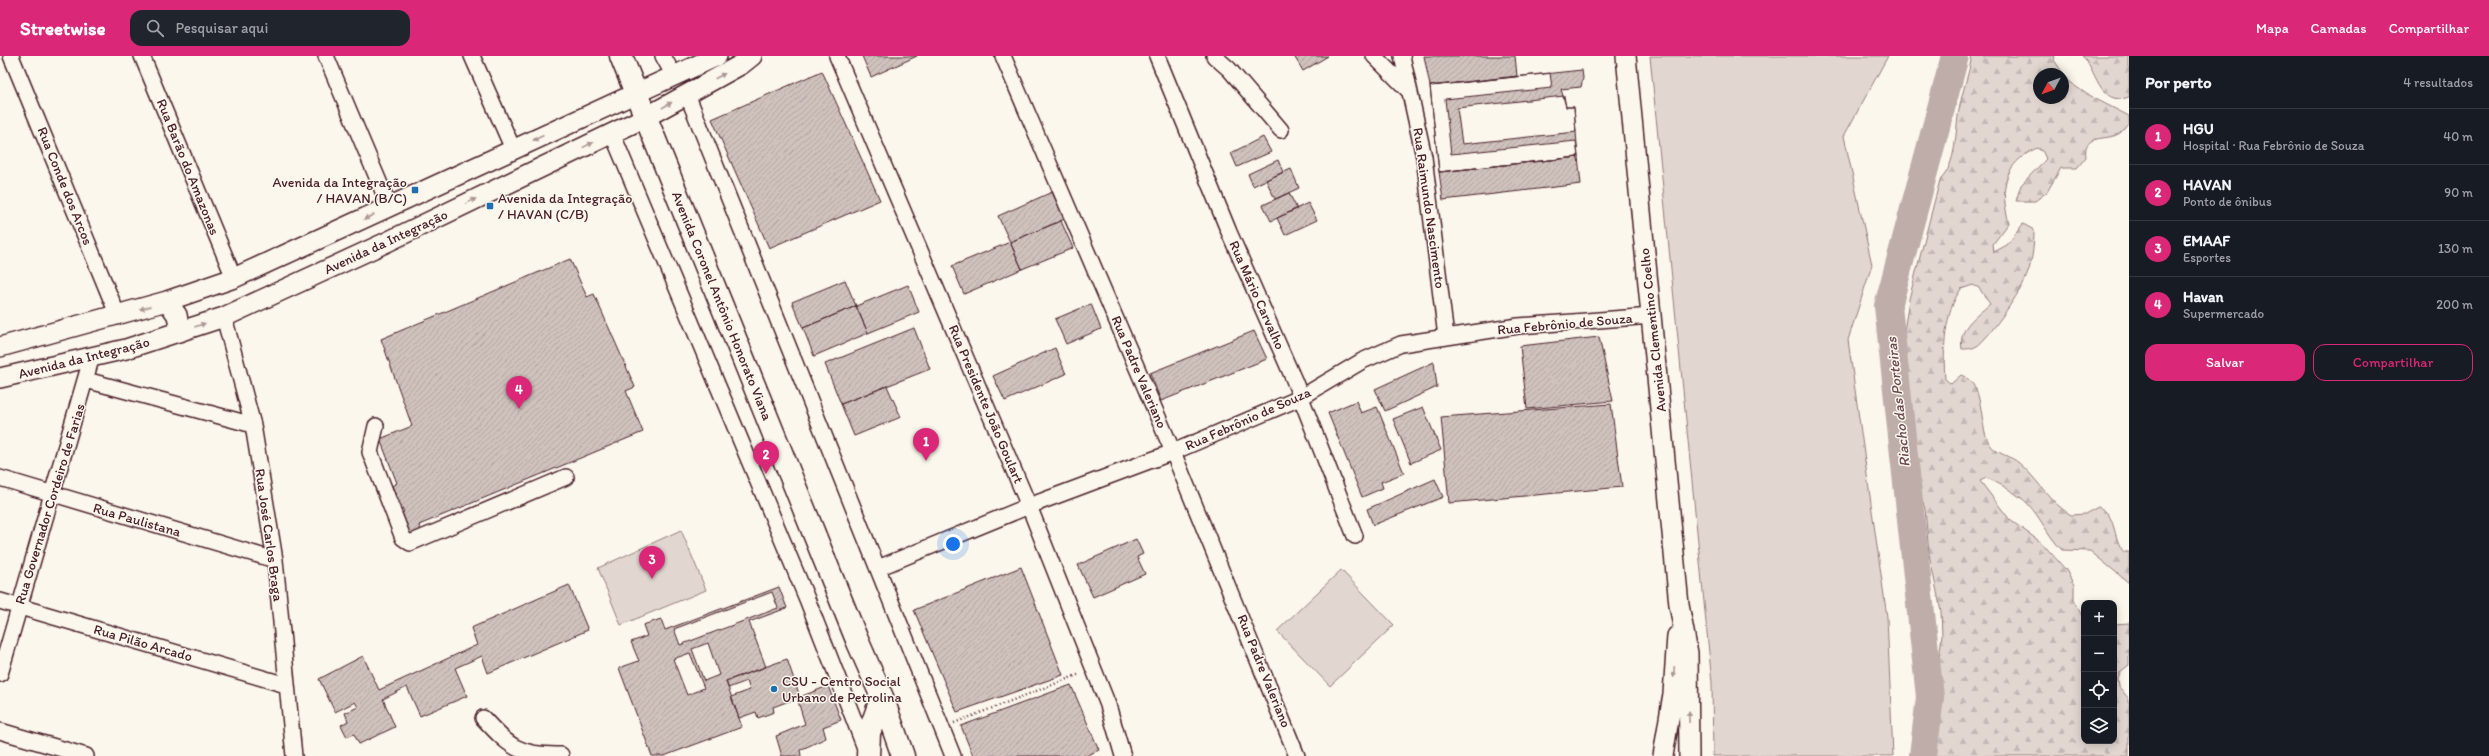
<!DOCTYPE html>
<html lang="pt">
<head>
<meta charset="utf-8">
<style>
	body { margin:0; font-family:Itim,sans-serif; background:#20242c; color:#f1f3f6 }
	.controls { position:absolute; right:12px; bottom:12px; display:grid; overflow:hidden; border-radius:8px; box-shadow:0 2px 10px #0003 }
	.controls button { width:36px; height:36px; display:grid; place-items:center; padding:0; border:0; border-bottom:1px solid #363941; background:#171b24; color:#f1f3f6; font:20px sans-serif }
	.compass { position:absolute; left:2033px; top:12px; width:36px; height:36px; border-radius:50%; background:#171b24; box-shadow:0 2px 10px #0003; rotate:229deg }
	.you { position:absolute; left:953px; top:488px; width:14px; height:14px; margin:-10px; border:3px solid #fff; border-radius:50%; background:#1a73e8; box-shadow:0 0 0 6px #1a73e833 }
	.badge { display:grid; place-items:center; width:26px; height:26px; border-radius:50%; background:#db2777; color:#fff; font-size:13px; font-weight:700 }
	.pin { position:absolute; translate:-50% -33px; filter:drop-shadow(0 1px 2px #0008) }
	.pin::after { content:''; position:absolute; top:21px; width:14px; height:12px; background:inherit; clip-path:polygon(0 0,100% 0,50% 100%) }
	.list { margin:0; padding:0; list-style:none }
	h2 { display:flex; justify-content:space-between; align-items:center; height:52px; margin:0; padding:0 16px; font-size:17px }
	h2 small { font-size:13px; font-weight:400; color:#9ea1a6 }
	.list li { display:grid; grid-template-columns:26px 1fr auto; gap:12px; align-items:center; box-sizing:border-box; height:56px; padding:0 16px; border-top:1px solid #363941 }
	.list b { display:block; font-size:15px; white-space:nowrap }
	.list p { margin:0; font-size:13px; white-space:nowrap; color:#9ea1a6 }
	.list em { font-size:13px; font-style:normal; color:#9ea1a6 }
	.actions { display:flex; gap:8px; padding:12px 16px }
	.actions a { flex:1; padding:9px 0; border:1px solid #db2777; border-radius:12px; text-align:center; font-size:14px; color:#db2777 }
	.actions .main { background:#db2777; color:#fff }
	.icon { flex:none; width:22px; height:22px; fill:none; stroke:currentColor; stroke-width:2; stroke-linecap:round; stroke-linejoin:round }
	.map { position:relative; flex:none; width:2129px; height:700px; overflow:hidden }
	header { display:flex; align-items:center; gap:24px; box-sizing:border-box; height:56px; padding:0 20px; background:#db2777; color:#fff }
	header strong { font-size:19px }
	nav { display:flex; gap:22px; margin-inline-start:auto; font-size:14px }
	.search { width:280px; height:36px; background:#20242c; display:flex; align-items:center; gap:10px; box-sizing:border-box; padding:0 14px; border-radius:12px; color:#9ea1a6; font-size:15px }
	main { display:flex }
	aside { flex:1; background:#171b24 }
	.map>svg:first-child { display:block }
	.green { fill:#e2d7d0; stroke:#967b7e }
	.forest { fill:url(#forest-firs); stroke:#967b7e; fill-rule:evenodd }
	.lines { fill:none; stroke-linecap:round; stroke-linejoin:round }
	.river { stroke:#bfadaa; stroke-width:28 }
	.building { fill:url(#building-hatch); stroke:#4a1f2b; fill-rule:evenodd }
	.minor-casing { stroke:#4a1f2b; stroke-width:18 }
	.major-casing { stroke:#4a1f2b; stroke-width:22 }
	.highway-casing { stroke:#4a1f2b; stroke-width:25 }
	.path { stroke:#4a1f2b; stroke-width:2.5; stroke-dasharray:1 3; stroke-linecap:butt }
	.minor { stroke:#fbf7ec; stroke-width:15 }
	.major { stroke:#fbf7ec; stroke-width:19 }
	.highway { stroke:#fbf7ec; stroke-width:22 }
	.oneway { fill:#ab9695 }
	.poi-dot { fill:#1f6fb2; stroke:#fbf7ec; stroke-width:1.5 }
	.labels { text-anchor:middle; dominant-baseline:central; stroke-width:3; stroke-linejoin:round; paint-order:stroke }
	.street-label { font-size:14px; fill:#4a1f2b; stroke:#fbf7ec }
	.poi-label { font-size:14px; fill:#4a1f2b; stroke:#fbf7ec; text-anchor:start }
	.water-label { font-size:15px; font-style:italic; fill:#6d4a51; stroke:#fbf7ec }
</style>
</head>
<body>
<header>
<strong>Streetwise</strong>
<div class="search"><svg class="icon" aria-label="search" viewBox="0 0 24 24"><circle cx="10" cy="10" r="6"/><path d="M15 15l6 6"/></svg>Pesquisar aqui</div>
<nav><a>Mapa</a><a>Camadas</a><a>Compartilhar</a></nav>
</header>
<main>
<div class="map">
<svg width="2129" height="700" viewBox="0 0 2129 700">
	<defs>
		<pattern id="forest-firs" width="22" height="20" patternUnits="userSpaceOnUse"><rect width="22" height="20" fill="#e2d7d0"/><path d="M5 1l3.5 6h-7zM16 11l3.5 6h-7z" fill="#c3b8b3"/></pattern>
		<pattern id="building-hatch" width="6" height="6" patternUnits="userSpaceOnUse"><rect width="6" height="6" fill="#cfc2bc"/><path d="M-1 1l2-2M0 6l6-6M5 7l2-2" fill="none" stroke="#b3a6a2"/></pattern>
	</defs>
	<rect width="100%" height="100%" fill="#fbf7ec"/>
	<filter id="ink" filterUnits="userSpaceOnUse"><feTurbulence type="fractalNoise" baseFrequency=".025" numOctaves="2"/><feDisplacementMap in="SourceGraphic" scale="8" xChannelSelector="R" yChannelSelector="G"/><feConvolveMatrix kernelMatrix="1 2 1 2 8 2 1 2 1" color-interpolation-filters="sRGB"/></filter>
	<g filter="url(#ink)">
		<path class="green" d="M1650 0H1888L1844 80 1872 209 1848 284 1887 561 1893 700H1713L1712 627Z
			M681 474 706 534 621 569 598 512Z
			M1341 514 1394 569 1330 630 1277 575Z"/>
		<path class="forest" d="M1972 0H2055L2054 4 2069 26 2088 39 2129 60V67C2126 70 2124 74 2120 77 2108 86 2082 76 2086 101L2077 112H2061L2047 136 2035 145H2016L2021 129 2046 103 2043 96 2037 92C2002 108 2000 134 2009 167L1993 188 1994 196 2007 189 2023 168 2034 174C2034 191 2032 210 2024 226 2018 239 1988 283 1977 290 1972 293 1966 293 1962 293 1958 271 1976 261 1990 248L1979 232 1973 229 1961 233C1944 256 1943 296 1945 323L1951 328 1961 319C1986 328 1978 367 1989 387 1996 399 2010 399 2019 407 2038 423 2049 446 2071 459L2085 458 2098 451C2117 457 2112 483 2124 496H2129V527L2090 495 2062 494C2048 480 2041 462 2028 448 2021 440 1996 425 1986 422L1980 425 2010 464 2042 487 2066 514 2074 529V544L2084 564V685H2114V568L2129 567V609L2120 616 2118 623 2119 631 2129 643V700H1931L1930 677 1942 579 1941 555 1929 498 1925 453 1909 401 1913 385 1905 322 1904 276 1909 243 1940 124C1957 108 1955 76 1959 54 1962 36 1969 18 1972 0ZM2039 18H2063V42H2039Z
			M2082 0H2129V41C2098 52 2096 10 2082 0Z"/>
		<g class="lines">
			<path class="river" d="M1923 700 1930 641 1888 250 1955 0"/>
		</g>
		<path class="building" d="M862 0H917L871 21Z
			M1294 0H1328L1303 15Z
			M1424 0H1515L1517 20 1430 30Z
			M1582 14 1583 22 1581 31 1561 33 1566 51H1574L1578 101 1439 116 1430 30Z
			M822 15 880 144 769 192 712 63Z
			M1550 17 1552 32 1445 43 1451 98 1576 85 1578 101 1439 116 1430 30Z
			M1564 40 1566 51H1574L1576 76 1462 88 1457 52Z
			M1263 81 1271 96 1237 111 1231 97Z
			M1578 101 1581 128 1443 144 1439 116Z
			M1278 104 1283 116 1253 130 1248 118Z
			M1291 113 1299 132 1275 143 1266 124Z
			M1052 136 1065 163 1010 186 998 160Z
			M1289 137 1297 153 1271 165 1263 149Z
			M1308 147 1317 164 1285 179 1277 162Z
			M1061 165 1073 192 1022 213 1010 186Z
			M1010 186 1022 213 964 238 952 210Z
			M570 203 587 241 594 238 635 331 626 335 643 376 419 469 421 476 411 481 400 458 404 456 392 430 397 427 380 383 412 370 381 283Z
			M845 224 856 250 803 272 792 246Z
			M908 229 919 256 868 277 856 250Z
			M1091 248 1101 273 1066 288 1055 263Z
			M856 250 868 277 814 300 803 272Z
			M914 272 930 313 841 348 825 308Z
			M1254 275 1267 303 1161 345 1150 317Z
			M1599 281 1613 345 1527 353 1520 290Z
			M1055 292 1066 318 1005 345 993 320Z
			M1434 306 1437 331 1385 355 1375 333Z
			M887 330 901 361 854 380 841 348Z
			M1356 345 1361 357 1377 351 1404 417 1381 426 1383 432 1362 441 1328 357Z
			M1611 348 1622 431 1449 447 1441 361Z
			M1423 351 1441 394 1411 407 1393 363Z
			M1435 423 1443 441 1373 469 1367 453Z
			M1136 483 1143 498 1137 501 1145 518 1093 541 1078 509Z
			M1021 511 1063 619 957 656 914 554Z
			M569 529 588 574 488 617 482 600 455 612 467 640 420 660 407 631 383 643 395 671 359 688 354 678 347 681 341 669 348 665 345 657 358 651 355 646 335 656 319 623 363 600 379 634 477 589 471 572Z
			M779 531 787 552 749 566 766 611 726 625 742 671 664 700H652L619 612 639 605 631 586 647 580 643 569 661 563 665 574ZM690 597 704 632 687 639 673 603Z
			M772 536 778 552 680 589 674 573Z
			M708 587 719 619 704 625 692 593Z
			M787 603 800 641 773 651 774 656 758 662 756 656 739 662 731 641 750 634 747 625 728 632 726 625Z
			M1071 629 1099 694 1086 700H973L961 670Z
			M828 630 841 664 823 671 826 682 800 694 801 700H782L776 680 805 668 797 642Z"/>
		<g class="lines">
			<defs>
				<path id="minor" d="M11 0 118 260
					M142 0 234 222
					M326 0 390 152
					M472 0 513 93
					M663 0 673 18
					M837 0 1029 450 1108 649 1123 700
					M1003 0 1173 396 1297 700
					M1157 0 1229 176 1294 324 1355 480
					M1214 0 1229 13 1281 74
					M1374 0 1408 34
					M1402 0 1424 101 1446 281
					M687 38 953 700
					M612 77 807 543 865 692
					M224 261 253 369 275 504 294 700
					M86 324 253 369
					M376 370 370 396 403 482 410 487 566 421
					M0 422 275 504
					M878 512 1029 450 1173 396 1300 342 1362 305 1401 288 1518 270 1652 260
					M0 545 286 629
					M0 618 92 300
					M483 662C510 691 519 700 561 699
					M0 675 86 700"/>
				<path id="major" d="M1626 0 1679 549 1688 597 1689 700
					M167 245 177 259 180 276
					M0 291 167 245 234 222 717 0
					M0 322 126 293 224 261 387 186 646 61 742 8 752 0
					M1663 700 1673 638 1677 580"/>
				<path id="highway" d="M621 0 857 584 882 641 903 700
					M868 700 869 677 882 641"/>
			</defs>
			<use href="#minor" class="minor-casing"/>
			<use href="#major" class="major-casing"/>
			<use href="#highway" class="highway-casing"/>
			<path class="path" d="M954 667 1080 618"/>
			<use href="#minor" class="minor"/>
			<use href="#major" class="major"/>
			<use href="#highway" class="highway"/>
		</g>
		<defs><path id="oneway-solid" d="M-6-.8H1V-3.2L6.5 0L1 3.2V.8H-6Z"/></defs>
		<g class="oneway">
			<use href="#oneway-solid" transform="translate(720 20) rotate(-28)"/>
			<use href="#oneway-solid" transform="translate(667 49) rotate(-30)"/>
			<use href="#oneway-solid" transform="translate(538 82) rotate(155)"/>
			<use href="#oneway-solid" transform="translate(588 89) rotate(-26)"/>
			<use href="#oneway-solid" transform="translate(471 145) rotate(-26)"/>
			<use href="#oneway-solid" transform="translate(369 161) rotate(156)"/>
			<use href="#oneway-solid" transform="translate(145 252) rotate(164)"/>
			<use href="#oneway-solid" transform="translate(200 269) rotate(-19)"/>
			<use href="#oneway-solid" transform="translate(1674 616) rotate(93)"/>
			<use href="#oneway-solid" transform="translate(1689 661) rotate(-91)"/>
		</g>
	</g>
	<g class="poi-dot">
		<rect x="411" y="130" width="8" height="8" rx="2"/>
		<rect x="486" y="146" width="8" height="8" rx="2"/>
		<circle cx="774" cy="633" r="4"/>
	</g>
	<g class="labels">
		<g class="street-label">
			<text transform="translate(188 111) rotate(68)">Rua Barão do Amazonas</text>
			<text transform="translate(65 130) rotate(68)">Rua Conde dos Arcos</text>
			<text transform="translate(1429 152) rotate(82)">Rua Raimundo Nascimento</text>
			<text transform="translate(386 186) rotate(-25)">Avenida da Integração</text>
			<text transform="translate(1257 239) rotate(66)">Rua Mário Carvalho</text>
			<text transform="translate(722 250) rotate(68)">Avenida Coronel Antônio Honorato Viana</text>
			<text transform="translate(1565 268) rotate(-5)">Rua Febrônio de Souza</text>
			<text transform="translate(1653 274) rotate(-96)">Avenida Clementino Coelho</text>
			<text transform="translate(84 302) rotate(-14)">Avenida da Integração</text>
			<text transform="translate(1139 316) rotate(67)">Rua Padre Valeriano</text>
			<text transform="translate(986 348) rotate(67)">Rua Presidente João Goulart</text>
			<text transform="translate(1248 363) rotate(-24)">Rua Febrônio de Souza</text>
			<text transform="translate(50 448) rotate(-73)">Rua Governador Cordeiro de Farias</text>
			<text transform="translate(137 464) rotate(16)">Rua Paulistana</text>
			<text transform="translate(269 479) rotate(82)">Rua José Carlos Braga</text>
			<text transform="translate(143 587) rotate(16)">Rua Pilão Arcado</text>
			<text transform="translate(1264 615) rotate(68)">Rua Padre Valeriano</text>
		</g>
		<g class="poi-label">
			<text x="407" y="126" text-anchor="end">Avenida da Integração<tspan x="407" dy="16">/ HAVAN (B/C)</tspan></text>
			<text x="498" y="142">Avenida da Integração<tspan x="498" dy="16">/ HAVAN (C/B)</tspan></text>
			<text x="782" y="625">CSU - Centro Social<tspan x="782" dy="16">Urbano de Petrolina</tspan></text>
		</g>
		<g class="water-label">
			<text transform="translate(1898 346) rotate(-96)">Riacho das Porteiras</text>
		</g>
	</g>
</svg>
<div class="controls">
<button>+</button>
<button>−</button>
<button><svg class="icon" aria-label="locate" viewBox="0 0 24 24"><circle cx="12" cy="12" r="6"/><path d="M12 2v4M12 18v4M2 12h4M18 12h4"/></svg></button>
<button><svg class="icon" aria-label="layers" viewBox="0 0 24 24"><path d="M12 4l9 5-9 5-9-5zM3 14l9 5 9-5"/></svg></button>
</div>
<svg class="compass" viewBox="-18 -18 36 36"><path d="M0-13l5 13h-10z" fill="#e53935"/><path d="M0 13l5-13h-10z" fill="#9ea1a6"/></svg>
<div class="you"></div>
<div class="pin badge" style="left:926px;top:405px">1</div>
<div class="pin badge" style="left:766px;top:418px">2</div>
<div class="pin badge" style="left:652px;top:523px">3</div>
<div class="pin badge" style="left:519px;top:353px">4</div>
</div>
<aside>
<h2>Por perto<small>4 resultados</small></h2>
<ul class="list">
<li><span class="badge">1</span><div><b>HGU</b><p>Hospital · Rua Febrônio de Souza</p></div><em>40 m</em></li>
<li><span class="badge">2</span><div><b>HAVAN</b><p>Ponto de ônibus</p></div><em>90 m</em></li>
<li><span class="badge">3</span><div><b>EMAAF</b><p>Esportes</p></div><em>130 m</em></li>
<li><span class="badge">4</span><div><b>Havan</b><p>Supermercado</p></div><em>200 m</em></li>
</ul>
<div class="actions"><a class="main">Salvar</a><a>Compartilhar</a></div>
</aside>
</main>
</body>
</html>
